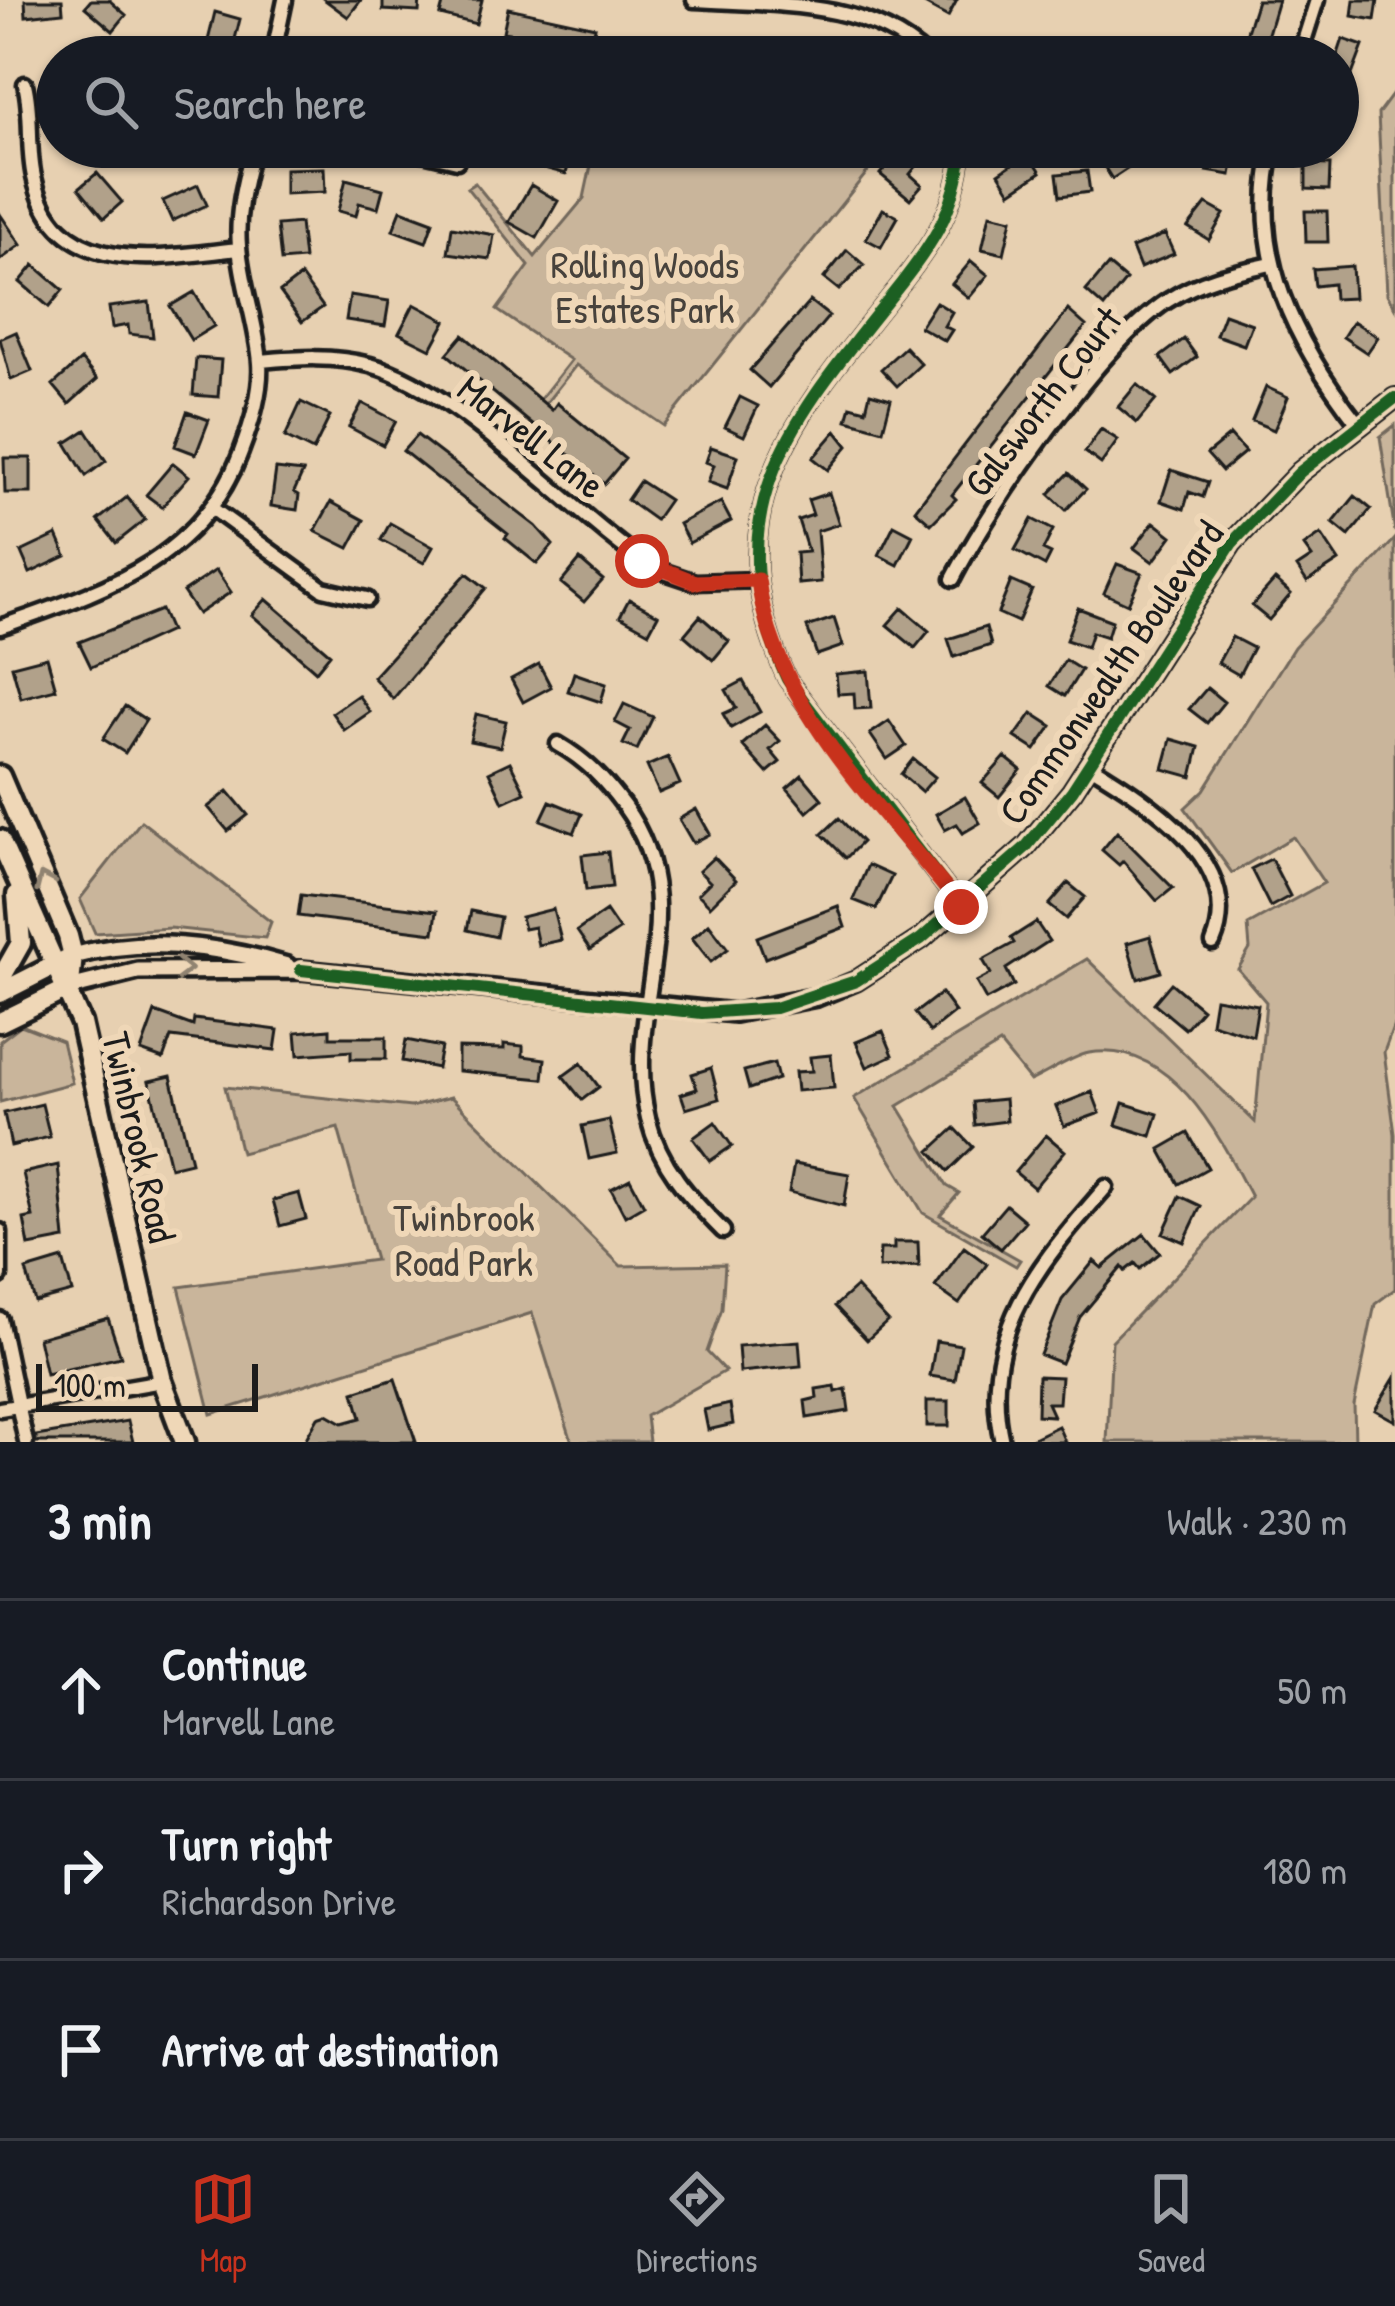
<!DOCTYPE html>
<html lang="en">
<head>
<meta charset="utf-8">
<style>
	body { margin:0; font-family:"Patrick Hand",sans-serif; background:#20242c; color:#f1f3f6 }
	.scale { position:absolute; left:36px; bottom:30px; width:222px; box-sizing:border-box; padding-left:12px; border:6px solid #1c1c1c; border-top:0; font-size:33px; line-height:42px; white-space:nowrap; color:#1c1c1c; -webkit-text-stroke:9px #efd7b7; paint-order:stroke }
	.stop { position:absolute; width:36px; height:36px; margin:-27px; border:9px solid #c8321e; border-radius:50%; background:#fff }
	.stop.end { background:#c8321e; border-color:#fff; box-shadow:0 3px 12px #0008 }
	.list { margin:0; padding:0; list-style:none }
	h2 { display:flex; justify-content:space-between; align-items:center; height:156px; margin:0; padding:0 48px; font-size:51px }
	h2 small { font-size:39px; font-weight:400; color:#9ea1a6 }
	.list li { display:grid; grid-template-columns:78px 1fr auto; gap:36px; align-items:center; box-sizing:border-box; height:180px; padding:0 48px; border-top:3px solid #363941 }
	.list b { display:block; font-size:45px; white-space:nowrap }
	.list p { margin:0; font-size:39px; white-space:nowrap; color:#9ea1a6 }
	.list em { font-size:39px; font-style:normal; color:#9ea1a6 }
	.icon { flex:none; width:66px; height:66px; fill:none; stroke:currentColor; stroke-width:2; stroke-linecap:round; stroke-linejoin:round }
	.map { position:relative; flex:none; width:1395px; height:1442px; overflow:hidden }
	.search { position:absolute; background:#171b24; box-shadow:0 3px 9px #0004; left:36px; right:36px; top:36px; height:132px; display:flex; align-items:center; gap:30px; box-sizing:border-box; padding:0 42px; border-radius:66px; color:#9ea1a6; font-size:45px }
	.sheet { height:696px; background:#171b24 }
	nav { display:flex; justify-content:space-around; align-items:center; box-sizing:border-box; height:168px; border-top:3px solid #363941; background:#171b24; font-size:33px; color:#9ea1a6 }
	nav a { display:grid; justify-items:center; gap:6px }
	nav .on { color:#c8321e }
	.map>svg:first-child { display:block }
	.green { fill:#c9b59b; stroke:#72685c; stroke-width:3 }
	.building { fill:#b1a18a; stroke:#1c1c1c; stroke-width:3 }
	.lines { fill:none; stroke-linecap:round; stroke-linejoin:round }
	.minor-casing { stroke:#1c1c1c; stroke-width:21 }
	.tertiary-casing { stroke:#1c1c1c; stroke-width:24 }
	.secondary-casing { stroke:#1c1c1c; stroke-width:27 }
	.minor { stroke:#efd7b7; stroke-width:12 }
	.tertiary { stroke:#efd7b7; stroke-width:15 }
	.secondary { stroke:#efd7b7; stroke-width:18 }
	.cycleway-casing { stroke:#efd7b7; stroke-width:20 }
	.cycleway { stroke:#1b5e20; stroke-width:12 }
	.oneway { stroke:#908371 }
	.route { stroke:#c8321e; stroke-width:15 }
	.labels { text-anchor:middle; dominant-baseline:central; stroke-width:12; stroke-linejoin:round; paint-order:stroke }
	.park-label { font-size:39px; fill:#47423c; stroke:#efd7b7 }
	.street-label { font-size:39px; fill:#1c1c1c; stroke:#efd7b7 }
</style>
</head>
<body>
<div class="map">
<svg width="1395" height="1442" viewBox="0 0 1395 1442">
	<rect width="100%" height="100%" fill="#e7d0b1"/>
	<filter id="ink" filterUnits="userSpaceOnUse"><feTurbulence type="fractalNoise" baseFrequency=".00833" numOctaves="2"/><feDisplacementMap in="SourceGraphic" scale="24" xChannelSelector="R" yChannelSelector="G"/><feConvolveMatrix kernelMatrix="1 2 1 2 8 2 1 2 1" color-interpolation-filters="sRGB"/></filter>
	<g filter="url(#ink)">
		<path class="green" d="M1395 91V308L1387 294 1378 114Z
			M595 147 885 150 664 426 576 365 517 440 512 435 571 360 497 310 529 266 467 188 475 183 535 257 584 198Z
			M1395 425V532L1380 437Z
			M1395 539V1022L1384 1052 1395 1134V1289L1375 1304 1354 1405 1355 1442H1107L1112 1341 1251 1197C1220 1137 1172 1039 1089 1053 1070 1057 1048 1073 1030 1081L1000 1044 898 1106 947 1186 959 1193 940 1215 1020 1260 1016 1266 923 1213 854 1098 1087 959 1255 1122 1266 1002 1238 969 1250 949 1248 925 1324 883 1293 837 1232 873 1185 808 1204 790 1294 647Z
			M141 821 271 922 265 938 170 928 95 933 80 899Z
			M21 1025 62 1041 72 1083 0 1102V1041Z
			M225 1087 411 1107 451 1097 621 1266 725 1264 722 1309 707 1352 725 1371 646 1416 649 1442H572L532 1313 211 1414 179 1287 375 1260 338 1128 241 1153Z"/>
		<path class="building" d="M25 0H62L63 12 26 16Z
			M91 0H109L126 15 113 31 85 7Z
			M325 0H361L348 17Z
			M383 0H420L419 12 383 10Z
			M444 0H482L476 24 440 15Z
			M917 0H957L948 17Z
			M1257 0H1278L1261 57H1239Z
			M1354 0H1378L1375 20 1352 16Z
			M508 8 595 27 591 47 503 32Z
			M215 12 240 19 231 55 206 49Z
			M619 37 710 41 709 57H617Z
			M1110 37 1121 46 1129 37 1144 49 1138 57H1094Z
			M1079 38 1081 57H1050L1048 42Z
			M1343 39 1363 46 1339 109 1338 54Z
			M762 40 765 57H735L733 45Z
			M787 40 832 54V57H781Z
			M550 147H573L566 174 544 168Z
			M1126 147 1138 162 1112 179 1102 163Z
			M1211 147H1236L1231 175 1207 171Z
			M901 149 919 163 910 174 922 185 910 199 880 174Z
			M1029 153 1041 172 1011 192 999 173Z
			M1306 164 1330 165 1329 190 1306 189Z
			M324 168 325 192 285 194V169Z
			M1087 171 1090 192 1060 196 1057 174Z
			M97 173 122 202 104 218 79 188Z
			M346 179 383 189 378 208 359 203 356 216 338 211Z
			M198 185 207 205 172 221 163 201Z
			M531 185 558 201 537 238 509 222Z
			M1206 204 1224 214 1209 240 1188 227Z
			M883 209 898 217 881 247 866 239Z
			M401 210 433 222 426 242 393 230Z
			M1305 211H1327L1328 242H1306Z
			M0 214 21 245 0 260Z
			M990 214 1012 219 1004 254 982 249Z
			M300 223 304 259 281 261 277 225Z
			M452 227 494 235 490 259 448 253Z
			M1165 234 1174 254 1140 268 1132 248Z
			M847 250 864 265 839 290 824 278Z
			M971 261 988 275 969 298 952 284Z
			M34 265 63 290 49 307 20 282Z
			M1108 265 1126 280 1104 307 1086 291Z
			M1352 266 1354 298 1334 299 1333 284 1315 286 1313 269Z
			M301 276 323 307 302 322 280 292Z
			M194 292 214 326 191 340 170 306Z
			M350 295 389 301 385 326 346 320Z
			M810 301 829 316 769 387 750 370Z
			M149 302 153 337 129 334 128 325 112 328 109 307Z
			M936 302 952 312 944 326 952 330 945 341 920 327Z
			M414 304 446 321 431 349 399 333Z
			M1068 310 1086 326 952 495 956 499 931 524 915 510Z
			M1224 314 1252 324 1244 345 1216 335Z
			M1353 321 1378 337 1367 353 1343 337Z
			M16 332 32 371 11 380 0 339Z
			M463 335 552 410 557 403 625 459 604 484 447 354Z
			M1184 339 1197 357 1173 375 1160 357Z
			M905 347 921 364 897 386 881 369Z
			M196 358 221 360 218 397 193 395Z
			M81 360 97 379 69 404 53 385Z
			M1137 384 1156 400 1137 423 1118 407Z
			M1266 387 1288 397 1274 430 1252 421Z
			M870 393 891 399 883 430 847 420 851 406 866 410Z
			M740 397 758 406 744 436 725 427Z
			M301 402 330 416 313 451 285 437Z
			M362 403 396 421 383 445 349 427Z
			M187 412 209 420 196 454 175 446Z
			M1101 429 1118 440 1101 464 1085 452Z
			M86 430 106 461 86 476 66 443Z
			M836 431 848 446 828 470 813 458Z
			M417 435 536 526 553 545 537 564 505 538 508 534 403 451Z
			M1230 435 1245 452 1222 471 1207 454Z
			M711 447 738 456 727 489 708 482 714 465 706 462Z
			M4 458H31V493H5Z
			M173 463 189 476 162 507 146 495Z
			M276 469 303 472 294 492 299 495 297 510 271 506Z
			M1171 470 1208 482 1203 497 1189 492 1184 509 1161 501Z
			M1069 473 1086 489 1066 510 1049 494Z
			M640 481 669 500 655 520 627 500Z
			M829 493 839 524 817 531 821 582 798 584 796 553 808 552 798 520 813 515 808 500Z
			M1355 496 1371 509 1349 536 1333 523Z
			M127 497 145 520 116 543 98 520Z
			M331 502 364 520 349 548 315 531Z
			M721 502 731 521 689 543 679 524Z
			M1032 519 1053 530 1043 550 1051 554 1045 566 1015 550Z
			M1154 522 1172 536 1153 562 1134 548Z
			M390 523 433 547 424 563 381 540Z
			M894 525 913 535 898 565 879 555Z
			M1321 534 1339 561 1307 582 1297 567 1312 557 1304 546Z
			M57 535 66 556 30 573 21 552Z
			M580 560 603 580 584 602 561 583Z
			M1117 564 1142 573 1128 604 1104 593Z
			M216 570 231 592 198 614 183 592Z
			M467 573 486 588 393 699 373 677Z
			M1275 580 1291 594 1269 620 1252 606Z
			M1011 581 1032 590 1018 622 998 613Z
			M266 599 330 654 316 671 252 615Z
			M629 599 658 615 649 632 620 616Z
			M902 608 929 631 915 648 887 625Z
			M1078 608 1112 621 1107 637 1092 632 1087 647 1066 640Z
			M161 610 170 631 91 667 79 642Z
			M700 616 729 641 713 660 684 635Z
			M834 618 843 646 817 655 807 627Z
			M986 627 991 645 954 657 948 639Z
			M1232 637 1253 648 1239 675 1218 663Z
			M47 657 56 689 21 698 12 666Z
			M1065 660 1081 670 1065 696 1049 686Z
			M539 664 551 687 523 702 511 679Z
			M868 671 871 708 855 709 854 693 838 694 836 674Z
			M574 673 606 684 601 702 568 691Z
			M743 681 760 712 731 728 723 714 736 708 726 690Z
			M1207 688 1224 702 1207 723 1189 709Z
			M358 695 370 712 344 730 332 713Z
			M624 704 653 717 637 750 623 744 630 730 615 722Z
			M125 706 146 720 125 753 103 739Z
			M1032 713 1052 726 1035 750 1015 737Z
			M476 714 506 721 500 747 470 741Z
			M889 721 906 746 887 759 870 734Z
			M765 725 780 741 770 750 780 762 767 773 742 745Z
			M1171 739 1199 747 1192 777 1163 769Z
			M668 757 680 784 659 793 647 766Z
			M1005 757 1021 770 999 797 982 783Z
			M913 759 935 777 922 792 901 774Z
			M510 762 525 792 503 802 489 772Z
			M802 775 822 799 807 812 787 788Z
			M228 791 248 815 228 831 208 807Z
			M965 797 980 823 963 833 957 824 945 830 936 814Z
			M550 801 582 814 574 833 541 820Z
			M696 809 710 834 693 843 679 819Z
			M839 818 862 842 846 858 822 834Z
			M1117 832 1173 888 1157 901 1123 861 1119 865 1102 850Z
			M608 852 612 887 586 890 582 855Z
			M714 857 736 880 710 906 698 894 710 882 699 871Z
			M1271 859 1290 896 1270 907 1251 869Z
			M868 865 892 876 876 909 853 900Z
			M1068 883 1085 897 1066 919 1049 905Z
			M301 895 437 911 434 933 298 916Z
			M838 906 845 927 765 958 757 937Z
			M553 909 561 940 538 945 534 927 524 929 521 917Z
			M471 911 500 917 496 937 467 930Z
			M606 911 619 930 590 950 577 931Z
			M1036 922 1049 941 1006 969 1014 985 986 1000 976 982 991 974 983 960 1014 943 1011 938Z
			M709 924 728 949 711 962 692 938Z
			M1150 936 1161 972 1138 979 1127 943Z
			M1171 983 1202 1009 1185 1029 1154 1003Z
			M941 993 955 1012 930 1032 915 1013Z
			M1215 998 1258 1005 1253 1036 1211 1023Z
			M155 1012 193 1026 194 1019 278 1030 275 1050 171 1037 163 1059 141 1051Z
			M330 1029V1037H386V1059H351V1051L298 1055 296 1032Z
			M883 1031 893 1055 867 1067 856 1042Z
			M406 1040 441 1047 437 1068 402 1061Z
			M504 1044 523 1046V1056L545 1059 543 1079 458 1071V1048L504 1049Z
			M831 1055 834 1088 797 1091 795 1072 812 1071 810 1057Z
			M581 1063 599 1087 582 1100 563 1076Z
			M774 1063 778 1079 749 1089 744 1071Z
			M711 1068 719 1099 686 1109 681 1094 697 1089 692 1074Z
			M171 1076 191 1162 170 1167 149 1081Z
			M1092 1092 1100 1113 1064 1126 1056 1106Z
			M1005 1099 1007 1121 975 1125 973 1102Z
			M1123 1103 1158 1114 1151 1136 1116 1125Z
			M42 1104 50 1137 11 1146 4 1113Z
			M609 1120 617 1153 589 1159 582 1126Z
			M715 1122 732 1146 710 1161 693 1138Z
			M955 1128 973 1147 948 1171 930 1151Z
			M1188 1133 1208 1168 1179 1184 1160 1149Z
			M1046 1135 1065 1151 1034 1188 1015 1172Z
			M794 1164 849 1174 844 1206 789 1192Z
			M58 1165 65 1239 29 1246 24 1219 33 1217 23 1173Z
			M630 1179 644 1205 625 1216 611 1189Z
			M299 1193 306 1219 280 1226 273 1200Z
			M1180 1196 1201 1206 1184 1242 1163 1233Z
			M1006 1205 1025 1221 1001 1249 982 1233Z
			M1144 1234 1160 1253 1140 1269 1135 1263 1125 1271 1122 1267 1080 1317 1061 1363 1040 1355 1062 1300 1094 1261 1102 1268Z
			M894 1242H918L919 1266 879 1268 880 1249H894Z
			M964 1247 987 1264 959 1304 935 1287Z
			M63 1259 72 1292 35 1302 26 1270Z
			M856 1287 888 1321 867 1340 835 1306Z
			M108 1318 121 1357 46 1374 38 1338Z
			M799 1341 801 1366 740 1372 738 1346Z
			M936 1341 961 1345 955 1380 930 1376Z
			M1038 1376 1061 1377 1059 1403H1047L1053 1416 1037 1415Z
			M1395 1377V1421L1375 1410Z
			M395 1379 416 1442H304L318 1417 327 1414 343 1423 361 1418 354 1392Z
			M835 1386 836 1392 846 1389 849 1411 807 1418 805 1401 817 1398 816 1389Z
			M927 1401H949V1426H927Z
			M730 1404 733 1424 708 1430 704 1410Z
			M128 1421 133 1442H36V1436Z
			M1058 1426 1065 1442H1025Z"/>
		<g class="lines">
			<defs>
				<path id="minor" d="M694 0C778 5 866 0 927 57
					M273 57 285 0
					M1299 57 1317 0
					M25 84C33 115 27 146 34 177 57 281 161 257 239 249
					M397 147 457 161
					M1273 147C1248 255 1295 343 1359 425
					M260 361C297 358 333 355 370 365 460 389 571 514 653 568L695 582 758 580
					M213 509 323 589 367 599
					M953 579C991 505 1099 346 1167 301 1199 280 1234 272 1271 264
					M0 627C101 591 200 562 241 452 251 426 262 392 260 363 257 324 242 286 239 246 236 212 245 180 253 147
					M558 744C587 761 604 779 624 806 698 907 621 1009 648 1118 660 1166 689 1197 723 1231
					M1089 765C1147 800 1247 863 1213 943
					M961 907 787 679C712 515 789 424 888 300 928 251 957 212 962 147
					M0 1231V1276
					M0 1319 26 1442
					M0 1409 162 1381
					M1002 1442C977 1335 1040 1262 1106 1187"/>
				<path id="tertiary" d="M73 956C146 936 216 945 287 966
					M69 988 138 971 301 970 735 1013 817 997 856 981 921 939 1026 847 1072 791 1232 543 1300 472 1395 398"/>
				<path id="secondary" d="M0 776 68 936 73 956 70 984
					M0 840 81 1023 162 1381 185 1442
					M0 980 21 943 17 895
					M0 993 69 958
					M0 1022 69 988"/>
			</defs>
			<use href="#minor" class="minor-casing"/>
			<use href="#tertiary" class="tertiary-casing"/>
			<use href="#secondary" class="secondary-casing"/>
			<use href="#minor" class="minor"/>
			<use href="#tertiary" class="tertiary"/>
			<use href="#secondary" class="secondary"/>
			<defs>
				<path id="cycleway" d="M961 907 787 679C712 515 789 424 888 300 928 251 957 212 962 147
					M301 970 702 1013 775 1008 856 981 921 939 1026 847 1072 791 1232 543 1300 472 1395 398"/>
			</defs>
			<use href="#cycleway" class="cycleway-casing"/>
			<use href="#cycleway" class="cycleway"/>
		</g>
		<defs><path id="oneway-chevron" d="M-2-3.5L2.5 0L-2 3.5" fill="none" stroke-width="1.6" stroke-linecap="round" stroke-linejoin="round" transform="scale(3)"/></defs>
		<g class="oneway">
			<use href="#oneway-chevron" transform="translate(44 881) rotate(-114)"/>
			<use href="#oneway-chevron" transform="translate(184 969) rotate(1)"/>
		</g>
	</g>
	<g class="lines" filter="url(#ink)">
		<path class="route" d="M642 561 695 582 758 580C774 709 884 809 961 907"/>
	</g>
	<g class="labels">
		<g class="park-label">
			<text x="645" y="263">Rolling Woods<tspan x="645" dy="45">Estates Park</tspan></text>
			<text x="464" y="1216">Twinbrook<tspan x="464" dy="45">Road Park</tspan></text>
		</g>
		<g class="street-label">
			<text transform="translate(1042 401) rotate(-52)">Galsworth Court</text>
			<text transform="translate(532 436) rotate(38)">Marvell Lane</text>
			<text transform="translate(1110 672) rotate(-55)">Commonwealth Boulevard</text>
			<text transform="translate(140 1137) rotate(77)">Twinbrook Road</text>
		</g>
	</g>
</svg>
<div class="scale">100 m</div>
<div class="stop" style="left:642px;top:561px"></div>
<div class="stop end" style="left:961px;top:907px"></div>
<div class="search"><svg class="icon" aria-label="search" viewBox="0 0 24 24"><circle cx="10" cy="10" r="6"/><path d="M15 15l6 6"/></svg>Search here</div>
</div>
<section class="sheet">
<h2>3 min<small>Walk · 230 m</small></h2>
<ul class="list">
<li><svg class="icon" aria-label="ahead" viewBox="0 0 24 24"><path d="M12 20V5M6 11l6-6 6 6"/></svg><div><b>Continue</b><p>Marvell Lane</p></div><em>50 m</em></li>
<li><svg class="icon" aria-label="right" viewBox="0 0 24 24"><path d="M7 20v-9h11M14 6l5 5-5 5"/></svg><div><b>Turn right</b><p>Richardson Drive</p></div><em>180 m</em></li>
<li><svg class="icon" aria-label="arrive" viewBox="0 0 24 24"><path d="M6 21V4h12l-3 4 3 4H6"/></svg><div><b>Arrive at destination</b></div></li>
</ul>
</section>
<nav>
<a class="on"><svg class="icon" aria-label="map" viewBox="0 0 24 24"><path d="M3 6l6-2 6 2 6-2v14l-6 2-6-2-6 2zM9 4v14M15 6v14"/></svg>Map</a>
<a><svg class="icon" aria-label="directions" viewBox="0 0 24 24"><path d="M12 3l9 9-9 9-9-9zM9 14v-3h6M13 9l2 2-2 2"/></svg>Directions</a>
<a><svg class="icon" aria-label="saved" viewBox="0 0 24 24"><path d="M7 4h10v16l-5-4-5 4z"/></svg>Saved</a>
</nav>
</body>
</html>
